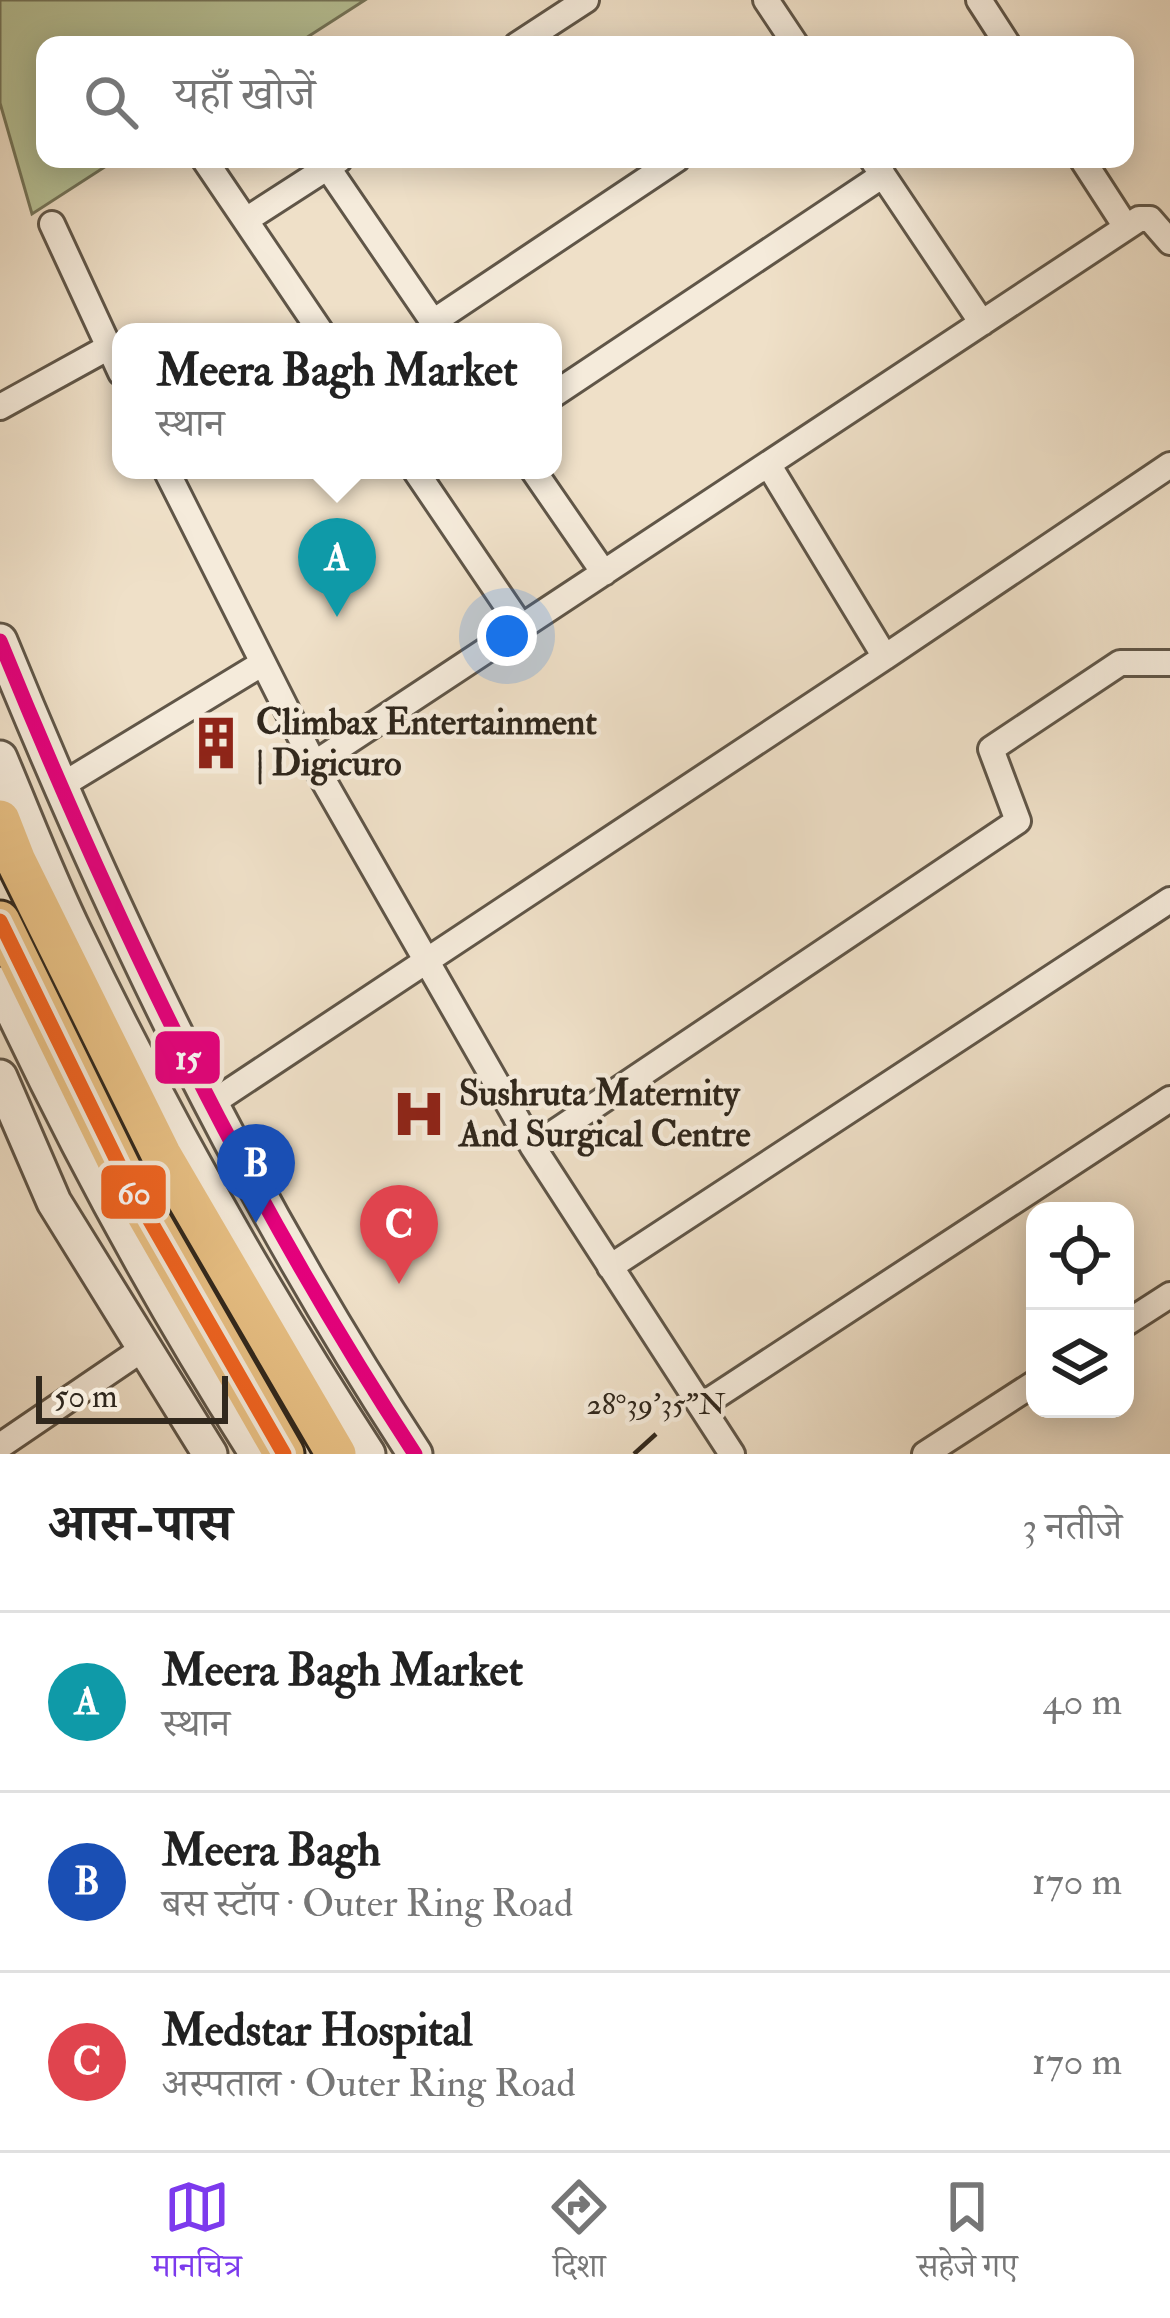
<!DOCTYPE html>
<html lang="hi">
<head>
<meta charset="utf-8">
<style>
	body { margin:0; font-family:"IM FELL Double Pica","Noto Serif Devanagari",serif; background:#f2f2f2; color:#222 }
	.controls { position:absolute; right:36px; bottom:36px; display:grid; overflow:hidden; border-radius:24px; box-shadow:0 6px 30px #0003 }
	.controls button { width:108px; height:108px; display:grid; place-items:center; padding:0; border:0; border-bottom:3px solid #e0e0e0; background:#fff; color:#222; font:60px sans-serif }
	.scale { position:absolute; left:36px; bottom:30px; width:192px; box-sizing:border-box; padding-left:12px; border:6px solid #31281d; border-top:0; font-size:33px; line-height:42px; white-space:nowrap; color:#31281d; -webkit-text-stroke:9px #f5ebdb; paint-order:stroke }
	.you { position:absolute; left:507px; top:636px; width:42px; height:42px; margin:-30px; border:9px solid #fff; border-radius:50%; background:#1a73e8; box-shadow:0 0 0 18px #1a73e833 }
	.badge { display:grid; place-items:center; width:78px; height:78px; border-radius:50%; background:#7c3aed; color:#fff; font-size:39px; font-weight:700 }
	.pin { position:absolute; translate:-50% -99px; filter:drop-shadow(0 3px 6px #0008) }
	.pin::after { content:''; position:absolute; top:63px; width:42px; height:36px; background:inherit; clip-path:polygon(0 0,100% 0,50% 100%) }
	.popup { position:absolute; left:112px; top:323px; width:450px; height:156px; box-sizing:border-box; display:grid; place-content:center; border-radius:24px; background:#fff; filter:drop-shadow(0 3px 9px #0005); font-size:39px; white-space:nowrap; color:#767676 }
	.popup b { font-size:45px; color:#222 }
	.popup::after { content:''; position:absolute; left:50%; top:100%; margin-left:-24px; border:24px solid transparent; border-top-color:#fff }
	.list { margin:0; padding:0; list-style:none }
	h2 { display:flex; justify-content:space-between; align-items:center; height:156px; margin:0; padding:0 48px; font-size:51px }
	h2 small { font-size:39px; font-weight:400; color:#767676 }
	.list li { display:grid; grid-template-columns:78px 1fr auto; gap:36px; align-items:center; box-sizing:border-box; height:180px; padding:0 48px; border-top:3px solid #e0e0e0 }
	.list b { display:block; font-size:45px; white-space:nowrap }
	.list p { margin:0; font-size:39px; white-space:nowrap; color:#767676 }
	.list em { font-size:39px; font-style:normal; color:#767676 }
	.icon { flex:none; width:66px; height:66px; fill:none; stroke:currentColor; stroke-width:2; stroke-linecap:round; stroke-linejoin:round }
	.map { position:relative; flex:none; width:1170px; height:1454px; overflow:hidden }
	.search { position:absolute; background:#fff; box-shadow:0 6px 30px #0003; left:36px; right:36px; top:36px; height:132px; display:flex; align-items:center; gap:30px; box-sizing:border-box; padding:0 42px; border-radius:24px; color:#767676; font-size:45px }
	.sheet { height:696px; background:#fff }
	nav { display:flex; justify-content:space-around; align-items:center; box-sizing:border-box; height:168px; border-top:3px solid #e0e0e0; background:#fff; font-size:33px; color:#767676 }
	nav a { display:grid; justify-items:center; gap:6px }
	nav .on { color:#7c3aed }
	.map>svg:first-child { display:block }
	.green { fill:#b7c297; stroke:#74755a; stroke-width:3 }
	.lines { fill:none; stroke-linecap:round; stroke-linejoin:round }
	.minor-casing { stroke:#605648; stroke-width:30 }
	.tertiary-casing { stroke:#605648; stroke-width:39 }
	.primary-casing { stroke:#31281d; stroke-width:45 }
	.minor { stroke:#f5ebdb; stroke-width:24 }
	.tertiary { stroke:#f5ebdb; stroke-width:33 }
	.primary { stroke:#e8c084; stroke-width:39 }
	.bus-1-casing { stroke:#f5ebdb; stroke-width:24 }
	.bus-2-casing { stroke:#f5ebdb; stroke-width:24 }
	.bus-1 { stroke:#e5007d; stroke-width:15 }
	.bus-2 { stroke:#f26522; stroke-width:15 }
	.ticks { fill:none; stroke:#31281d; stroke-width:4.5 }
	.labels { text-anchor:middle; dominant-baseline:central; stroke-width:9; stroke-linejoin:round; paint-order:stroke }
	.poi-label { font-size:36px; font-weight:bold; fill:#31281d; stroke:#f5ebdb; text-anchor:start }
	.ticks-label { font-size:30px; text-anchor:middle; fill:#31281d; stroke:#f5ebdb; stroke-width:9; stroke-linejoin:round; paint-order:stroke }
	.line-badge { stroke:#f5ebdb; stroke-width:4.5 }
	.badge-label { font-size:33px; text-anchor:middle; font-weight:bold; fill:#fff }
</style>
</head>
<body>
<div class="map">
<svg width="1170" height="1454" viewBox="0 0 1170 1454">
	<rect width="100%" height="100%" fill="#efe0c8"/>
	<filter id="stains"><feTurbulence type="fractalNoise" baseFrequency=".00167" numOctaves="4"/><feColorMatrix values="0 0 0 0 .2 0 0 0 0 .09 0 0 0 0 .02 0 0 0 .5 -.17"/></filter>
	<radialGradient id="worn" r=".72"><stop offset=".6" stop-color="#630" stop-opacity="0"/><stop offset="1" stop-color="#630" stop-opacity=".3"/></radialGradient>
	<path class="green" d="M0 0H365L295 45H45V159H117L32 214 0 103Z"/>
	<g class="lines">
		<defs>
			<path id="minor" d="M766 0 796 45
				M979 0 1008 45
				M517 45 586 0
				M204 159 321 332
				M872 159 982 323
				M1082 159 1126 227
				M328 168 440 332
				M246 220 339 160
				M52 224 121 373
				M433 322 677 159
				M553 395 883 175
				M0 407 109 347
				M768 464 885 657 1170 465
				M166 470 314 764 533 1147 732 1454
				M415 470 522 628
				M533 470 604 573
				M314 764 1139 219H1150L1170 242
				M59 787 263 663
				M212 1103 885 657
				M533 1147 1018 821 991 749 1120 663H1170
				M610 1267 1170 900
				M1125 1324 1170 1295
				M701 1406 1170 1099
				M0 1446 144 1348
				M925 1454 1035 1383"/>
			<path id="tertiary" d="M0 641C116 926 246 1196 415 1454
				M0 758C25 817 48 878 76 935 162 1114 260 1288 368 1454
				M0 984C75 1145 161 1304 257 1454
				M0 1077 54 1202 210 1454"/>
			<path id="primary" d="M0 820 16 861 161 1154 336 1454
				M0 921 125 1177 284 1454"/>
		</defs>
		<use href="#minor" class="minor-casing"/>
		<use href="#tertiary" class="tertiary-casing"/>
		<use href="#primary" class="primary-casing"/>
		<use href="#minor" class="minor"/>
		<use href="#tertiary" class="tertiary"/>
		<use href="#primary" class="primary"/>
		<defs>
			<path id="bus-1" d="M0 641C116 926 246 1196 415 1454"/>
			<path id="bus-2" d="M0 921 125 1177 284 1454"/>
		</defs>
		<use href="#bus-1" class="bus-1-casing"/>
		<use href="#bus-2" class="bus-2-casing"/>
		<use href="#bus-1" class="bus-1"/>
		<use href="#bus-2" class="bus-2"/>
	</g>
	<path class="ticks" d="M634 1454 656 1434"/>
	<defs>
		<symbol id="building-bare" viewBox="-9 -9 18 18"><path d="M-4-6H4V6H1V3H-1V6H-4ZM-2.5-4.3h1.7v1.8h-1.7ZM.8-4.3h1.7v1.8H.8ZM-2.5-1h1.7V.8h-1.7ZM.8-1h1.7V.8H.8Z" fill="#8f2418" stroke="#f5ebdb" stroke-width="2.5" paint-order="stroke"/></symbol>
		<symbol id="hospital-bare" viewBox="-9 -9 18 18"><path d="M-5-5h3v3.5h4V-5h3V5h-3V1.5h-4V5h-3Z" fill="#8f2418" stroke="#f5ebdb" stroke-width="2.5" paint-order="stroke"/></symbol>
	</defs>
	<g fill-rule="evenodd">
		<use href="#building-bare" x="178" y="705" width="76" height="76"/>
		<use href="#hospital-bare" x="381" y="1076" width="76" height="76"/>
	</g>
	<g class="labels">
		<g class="poi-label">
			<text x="256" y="722">Climbax Entertainment<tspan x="256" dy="41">| Digicuro</tspan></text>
			<text x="459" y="1093">Sushruta Maternity<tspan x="459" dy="41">And Surgical Centre</tspan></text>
		</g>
	</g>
	<g class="ticks-label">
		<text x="656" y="1414">28°39'35"N</text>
	</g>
	<g class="line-badge">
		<rect x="153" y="1029" width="69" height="57" rx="12" fill="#e5007d"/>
		<rect x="99" y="1163" width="69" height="58" rx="12" fill="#f26522"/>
	</g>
	<g class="badge-label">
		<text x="188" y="1069">15</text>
		<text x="134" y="1204">60</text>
	</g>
	<rect width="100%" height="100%" filter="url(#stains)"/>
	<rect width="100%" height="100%" fill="url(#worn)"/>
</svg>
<div class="controls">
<button><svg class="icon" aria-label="locate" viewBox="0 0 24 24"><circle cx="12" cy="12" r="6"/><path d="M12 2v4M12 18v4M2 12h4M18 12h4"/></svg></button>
<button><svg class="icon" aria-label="layers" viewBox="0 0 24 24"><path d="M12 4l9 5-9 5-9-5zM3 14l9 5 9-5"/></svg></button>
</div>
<div class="scale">50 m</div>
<div class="you"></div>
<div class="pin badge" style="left:337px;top:617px;background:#0f9aa8">A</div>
<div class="popup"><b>Meera Bagh Market</b>स्थान</div>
<div class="pin badge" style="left:256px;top:1223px;background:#1a4fb4">B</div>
<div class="pin badge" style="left:399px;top:1284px;background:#e0444e">C</div>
<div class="search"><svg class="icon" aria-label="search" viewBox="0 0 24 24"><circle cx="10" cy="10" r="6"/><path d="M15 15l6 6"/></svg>यहाँ खोजें</div>
</div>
<section class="sheet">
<h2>आस-पास<small>3 नतीजे</small></h2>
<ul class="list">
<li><span class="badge" style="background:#0f9aa8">A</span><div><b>Meera Bagh Market</b><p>स्थान</p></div><em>40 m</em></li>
<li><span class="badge" style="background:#1a4fb4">B</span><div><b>Meera Bagh</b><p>बस स्टॉप · Outer Ring Road</p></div><em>170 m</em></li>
<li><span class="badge" style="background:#e0444e">C</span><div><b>Medstar Hospital</b><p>अस्पताल · Outer Ring Road</p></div><em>170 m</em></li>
</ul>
</section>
<nav>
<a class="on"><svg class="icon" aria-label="map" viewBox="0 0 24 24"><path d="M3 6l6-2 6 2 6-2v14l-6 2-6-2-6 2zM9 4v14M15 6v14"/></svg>मानचित्र</a>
<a><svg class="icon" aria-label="directions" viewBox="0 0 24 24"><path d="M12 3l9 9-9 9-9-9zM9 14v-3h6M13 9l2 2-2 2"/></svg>दिशा</a>
<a><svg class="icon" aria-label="saved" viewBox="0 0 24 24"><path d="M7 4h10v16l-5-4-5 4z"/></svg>सहेजे गए</a>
</nav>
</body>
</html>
